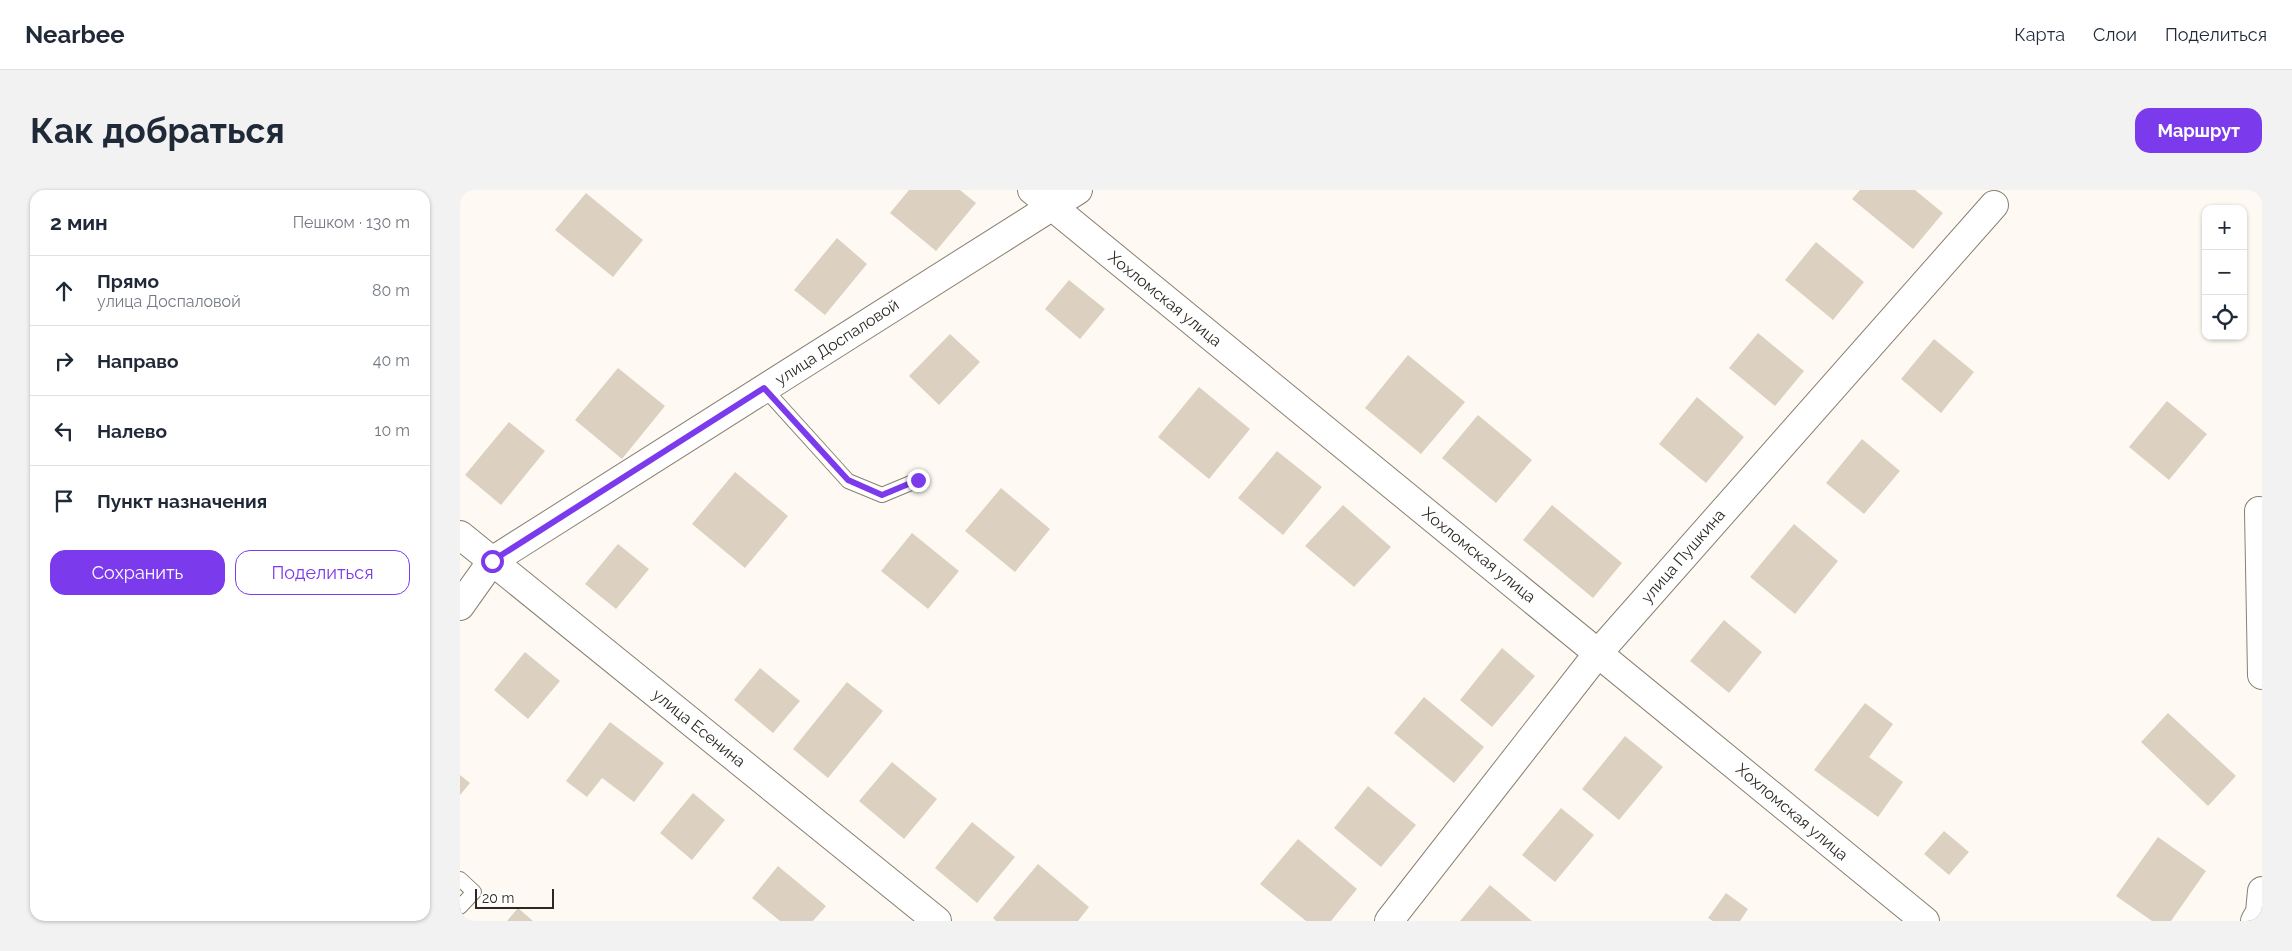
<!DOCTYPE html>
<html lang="ru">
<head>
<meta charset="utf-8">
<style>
	body { margin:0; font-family:Raleway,sans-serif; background:#f2f2f3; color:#1f2937 }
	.controls { position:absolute; right:15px; top:15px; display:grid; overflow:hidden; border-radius:10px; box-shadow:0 1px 4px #0004 }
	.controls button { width:45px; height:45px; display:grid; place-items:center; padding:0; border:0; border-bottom:1px solid #e0e1e3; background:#fff; color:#1f2937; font:25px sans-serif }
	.scale { position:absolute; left:15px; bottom:12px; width:79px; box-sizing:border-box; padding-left:5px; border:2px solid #2c2822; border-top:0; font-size:14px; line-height:18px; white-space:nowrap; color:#2c2822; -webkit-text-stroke:4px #fff; paint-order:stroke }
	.stop { position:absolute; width:15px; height:15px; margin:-11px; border:4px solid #7c3aed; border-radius:50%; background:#fff }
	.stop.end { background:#7c3aed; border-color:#fff; box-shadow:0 1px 5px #0008 }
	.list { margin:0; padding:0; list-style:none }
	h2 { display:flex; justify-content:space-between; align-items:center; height:65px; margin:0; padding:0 20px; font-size:21px }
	h2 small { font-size:16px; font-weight:400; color:#747a83 }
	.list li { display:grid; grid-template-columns:32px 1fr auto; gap:15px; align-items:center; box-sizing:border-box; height:70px; padding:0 20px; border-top:1px solid #e0e1e3 }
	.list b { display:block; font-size:19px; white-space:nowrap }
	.list p { margin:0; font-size:16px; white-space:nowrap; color:#747a83 }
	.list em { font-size:16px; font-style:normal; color:#747a83 }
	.actions { display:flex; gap:10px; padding:15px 20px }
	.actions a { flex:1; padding:11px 0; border:1px solid #7c3aed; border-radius:15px; text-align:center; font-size:18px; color:#7c3aed }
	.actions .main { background:#7c3aed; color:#fff }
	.icon { flex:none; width:28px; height:28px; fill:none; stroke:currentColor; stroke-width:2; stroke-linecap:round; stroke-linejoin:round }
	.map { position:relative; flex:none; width:1802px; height:731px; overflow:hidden; border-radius:15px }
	header { display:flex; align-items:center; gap:30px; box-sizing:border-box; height:70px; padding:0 25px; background:#fff; border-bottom:1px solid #e0e1e3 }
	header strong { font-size:24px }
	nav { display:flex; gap:28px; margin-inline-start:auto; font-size:18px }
	.intro { display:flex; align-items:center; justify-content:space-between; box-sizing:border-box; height:120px; padding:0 30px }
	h1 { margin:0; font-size:35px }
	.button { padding:12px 22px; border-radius:15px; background:#7c3aed; color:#fff; font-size:18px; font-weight:700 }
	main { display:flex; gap:30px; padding:0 30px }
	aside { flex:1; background:#fff; border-radius:15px; box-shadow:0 1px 4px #0004 }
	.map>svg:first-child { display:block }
	.building { fill:#dcd1c1 }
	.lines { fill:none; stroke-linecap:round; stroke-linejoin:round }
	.lane-casing { stroke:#8a7f70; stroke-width:16 }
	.street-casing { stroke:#8a7f70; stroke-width:30 }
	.lane { stroke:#fff; stroke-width:14 }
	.street { stroke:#fff; stroke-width:28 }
	.route { stroke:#7c3aed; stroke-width:6 }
	.labels { text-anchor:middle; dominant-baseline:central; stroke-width:4; stroke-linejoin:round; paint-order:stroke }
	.street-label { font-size:16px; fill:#2c2822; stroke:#fff }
</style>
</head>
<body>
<header>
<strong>Nearbee</strong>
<nav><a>Карта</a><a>Слои</a><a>Поделиться</a></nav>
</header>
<div class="intro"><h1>Как добраться</h1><a class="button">Маршрут</a></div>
<main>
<aside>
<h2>2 мин<small>Пешком · 130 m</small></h2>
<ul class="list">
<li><svg class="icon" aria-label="ahead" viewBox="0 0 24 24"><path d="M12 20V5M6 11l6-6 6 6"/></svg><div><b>Прямо</b><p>улица Доспаловой</p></div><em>80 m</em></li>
<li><svg class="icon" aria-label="right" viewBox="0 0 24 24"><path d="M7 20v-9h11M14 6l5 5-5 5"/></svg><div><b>Направо</b></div><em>40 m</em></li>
<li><svg class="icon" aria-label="left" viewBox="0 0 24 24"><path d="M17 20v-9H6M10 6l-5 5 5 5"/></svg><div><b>Налево</b></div><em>10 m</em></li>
<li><svg class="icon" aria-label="arrive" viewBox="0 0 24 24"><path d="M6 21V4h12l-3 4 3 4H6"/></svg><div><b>Пункт назначения</b></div></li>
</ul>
<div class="actions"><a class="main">Сохранить</a><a>Поделиться</a></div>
</aside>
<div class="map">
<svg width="1802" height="731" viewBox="0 0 1802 731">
	<rect width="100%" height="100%" fill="#fefaf3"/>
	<path class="building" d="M449 0H500L516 13 476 61 430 23Z
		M1400 0H1455L1483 23 1453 59 1392 9Z
		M126 3 183 50 153 87 95 40Z
		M377 48 407 74 365 125 334 100Z
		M1356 52 1404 92 1373 130 1325 90Z
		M609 90 645 119 620 149 585 119Z
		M1298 143 1344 181 1315 216 1269 178Z
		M490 144 520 172 479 215 449 186Z
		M1474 149 1514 182 1481 223 1441 189Z
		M948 165 1005 212 961 264 905 218Z
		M158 178 205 216 162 269 115 230Z
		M739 197 790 239 749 289 698 247Z
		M1237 207 1284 247 1246 293 1199 254Z
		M1707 211 1747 244 1709 290 1669 257Z
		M1018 225 1072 270 1036 313 982 268Z
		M49 232 85 261 41 315 5 285Z
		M1402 249 1440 281 1404 324 1366 293Z
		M817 261 862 297 823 345 778 308Z
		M275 282 328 326 285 378 232 334Z
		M541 298 590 339 555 382 505 341Z
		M883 315 931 357 894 397 845 356Z
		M1092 315 1162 373 1133 408 1063 350Z
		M1334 334 1378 371 1335 424 1290 387Z
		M452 343 499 381 468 419 421 381Z
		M158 354 189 379 156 419 125 394Z
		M1264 430 1302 462 1269 503 1230 471Z
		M1042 458 1075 486 1032 537 1000 510Z
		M65 462 100 491 68 529 34 500Z
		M300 478 340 511 313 543 274 510Z
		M387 492 423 521 368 588 333 559Z
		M964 507 1024 557 994 593 934 543Z
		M1405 513 1433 534 1409 567 1443 592 1418 627 1354 580Z
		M1708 523 1776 586 1748 616 1681 552Z
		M150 532 204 573 174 612 142 588 127 607 106 591Z
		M1165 546 1203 577 1159 630 1122 599Z
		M432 572 477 609 444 649 399 611Z
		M0 585 10 593 0 605Z
		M908 596 956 635 921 677 874 638Z
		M233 603 265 630 232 670 200 643Z
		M1101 618 1134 645 1095 692 1062 665Z
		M512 632 555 667 517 713 475 678Z
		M1484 641 1509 662 1489 685 1464 664Z
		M1698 647 1746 681 1711 731H1692L1656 706Z
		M838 649 897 699 871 731H846L800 694Z
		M578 674 629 717 618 731H536L533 728Z
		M318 676 366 716 353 731H320L292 708Z
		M1030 695 1072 731H1000Z
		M1266 703 1288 719 1280 731H1253L1248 728Z
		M58 718 73 731H47Z"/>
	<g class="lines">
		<defs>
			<path id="lane" d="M304 198 388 291 422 305 458 290
				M0 689 14 702 0 717"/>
			<path id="street" d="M572 0 1465 731
				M1799 321 1802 485
				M0 345 477 731
				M0 416 32 371 618 0
				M929 731 1139 462 1534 15
				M1795 731 1800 722 1802 701"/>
		</defs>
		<use href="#lane" class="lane-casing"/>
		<use href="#street" class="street-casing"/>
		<use href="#lane" class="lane"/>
		<use href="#street" class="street"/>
	</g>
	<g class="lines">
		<path class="route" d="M32 371 304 198 388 290 422 305 458 290"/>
	</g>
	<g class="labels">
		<g class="street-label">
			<text transform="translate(705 109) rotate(39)">Хохломская улица</text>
			<text transform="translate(377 152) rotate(-33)">улица Доспаловой</text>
			<text transform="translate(1019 365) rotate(39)">Хохломская улица</text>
			<text transform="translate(1223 366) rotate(-49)">улица Пушкина</text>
			<text transform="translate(239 538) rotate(39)">улица Есенина</text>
			<text transform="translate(1332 622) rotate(40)">Хохломская улица</text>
		</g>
	</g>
</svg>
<div class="controls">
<button>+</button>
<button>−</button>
<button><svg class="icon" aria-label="locate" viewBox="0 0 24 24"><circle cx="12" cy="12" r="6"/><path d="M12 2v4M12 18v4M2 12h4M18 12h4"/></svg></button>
</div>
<div class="scale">20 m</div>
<div class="stop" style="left:32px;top:371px"></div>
<div class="stop end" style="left:458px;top:290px"></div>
</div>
</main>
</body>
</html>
